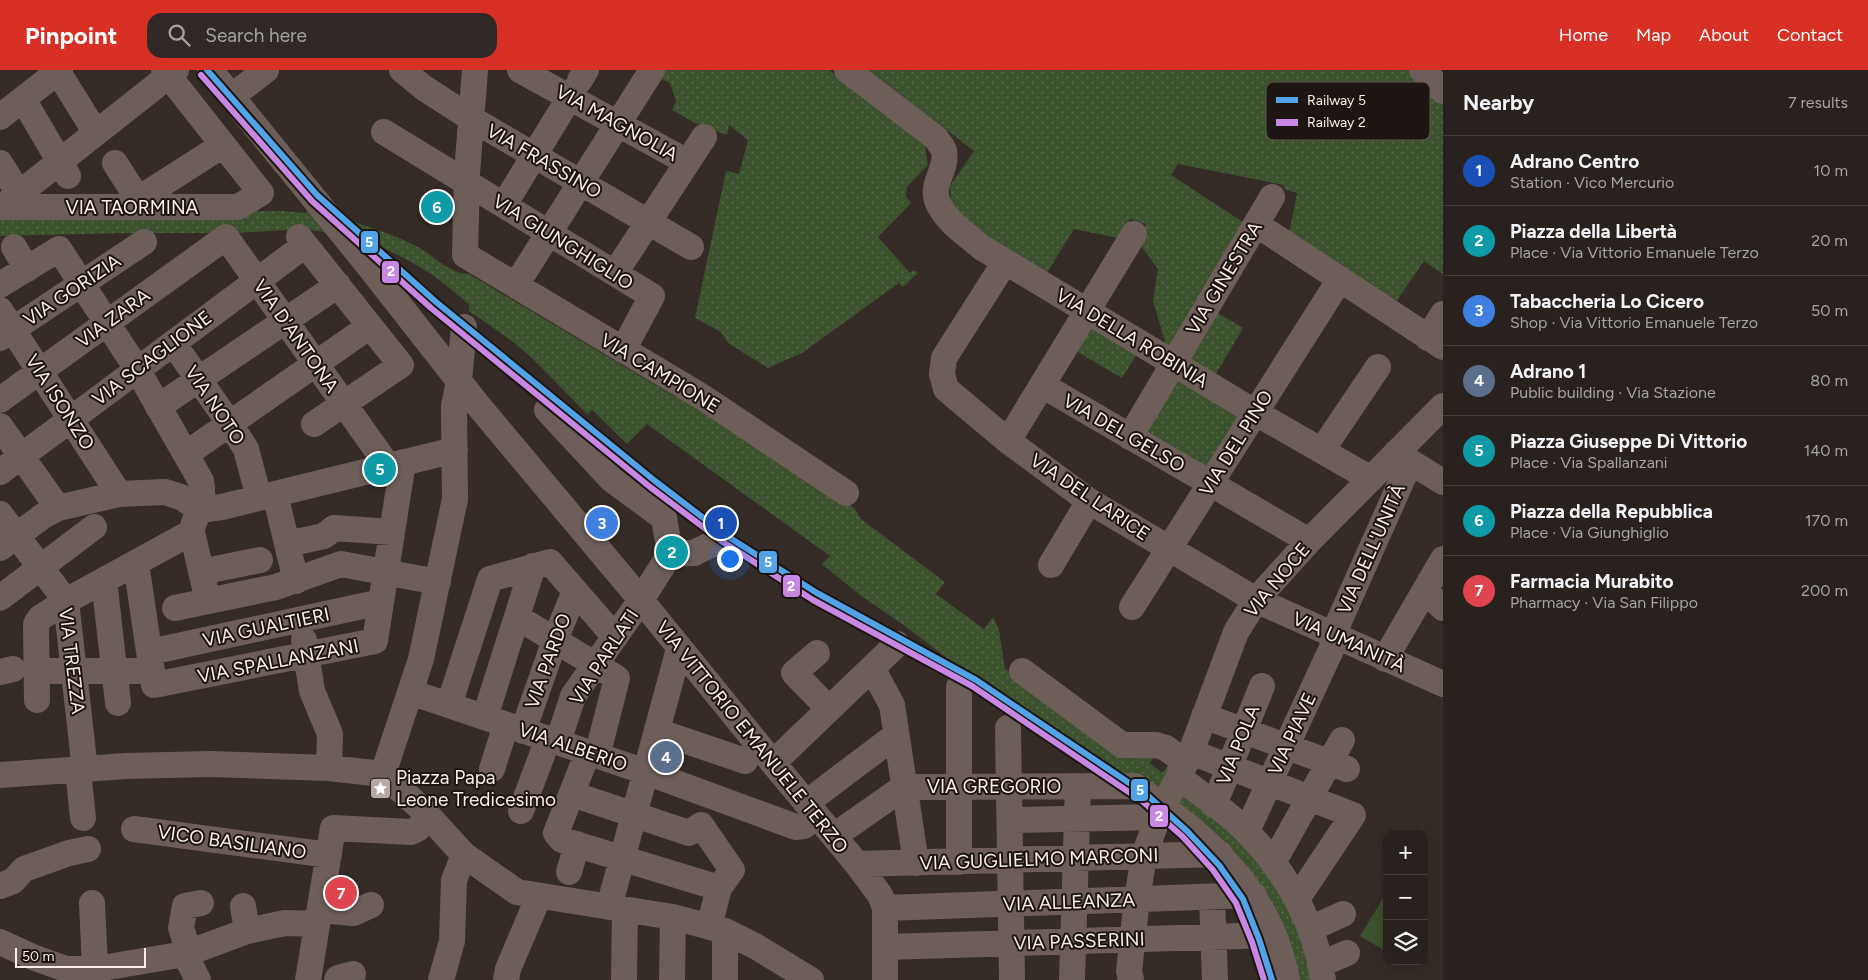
<!DOCTYPE html>
<html lang="en">
<head>
<meta charset="utf-8">
<style>
	body { margin:0; font-family:Figtree,sans-serif; background:#302927; color:#f1f3f6 }
	.controls { position:absolute; right:15px; bottom:15px; display:grid; overflow:hidden; border-radius:10px; box-shadow:0 2px 12px #0003 }
	.controls button { width:45px; height:45px; display:grid; place-items:center; padding:0; border:0; border-bottom:1px solid #443e3c; background:#28211e; color:#f1f3f6; font:25px sans-serif }
	.scale { position:absolute; left:15px; bottom:12px; width:131px; box-sizing:border-box; padding-left:5px; border:2px solid #f8ede7; border-top:0; font-size:14px; line-height:18px; white-space:nowrap; color:#f8ede7; -webkit-text-stroke:4px #1d1511; paint-order:stroke }
	.you { position:absolute; left:729px; top:488px; width:18px; height:18px; margin:-12px; border:4px solid #fff; border-radius:50%; background:#1a73e8; box-shadow:0 0 0 8px #1a73e833 }
	.badge { display:grid; place-items:center; width:32px; height:32px; border-radius:50%; background:#d93025; color:#fff; font-size:16px; font-weight:700 }
	.pin { position:absolute; translate:-50% -50%; border:2px solid #fff; box-shadow:0 1px 5px #0006 }
	.list { margin:0; padding:0; list-style:none }
	h2 { display:flex; justify-content:space-between; align-items:center; height:65px; margin:0; padding:0 20px; font-size:21px }
	h2 small { font-size:16px; font-weight:400; color:#a5a3a4 }
	.list li { display:grid; grid-template-columns:32px 1fr auto; gap:15px; align-items:center; box-sizing:border-box; height:70px; padding:0 20px; border-top:1px solid #443e3c }
	.list b { display:block; font-size:19px; white-space:nowrap }
	.list p { margin:0; font-size:16px; white-space:nowrap; color:#a5a3a4 }
	.list em { font-size:16px; font-style:normal; color:#a5a3a4 }
	.icon { flex:none; width:28px; height:28px; fill:none; stroke:currentColor; stroke-width:2; stroke-linecap:round; stroke-linejoin:round }
	.map { position:relative; flex:none; width:1443px; height:910px; overflow:hidden }
	header { display:flex; align-items:center; gap:30px; box-sizing:border-box; height:70px; padding:0 25px; background:#d93025; color:#fff }
	header strong { font-size:24px }
	nav { display:flex; gap:28px; margin-inline-start:auto; font-size:18px }
	.search { width:350px; height:45px; background:#302927; display:flex; align-items:center; gap:12px; box-sizing:border-box; padding:0 18px; border-radius:15px; color:#a5a3a4; font-size:19px }
	main { display:flex }
	aside { flex:1; background:#28211e }
	.map>svg:first-child { display:block }
	.grass { fill:url(#grass-dots) }
	.garden { fill:#3c512d }
	.lines { fill:none; stroke-linecap:round; stroke-linejoin:round }
	.minor { stroke:#6d5e5a; stroke-width:26 }
	.rail-1-casing { stroke:#1d1511; stroke-width:10 }
	.rail-2-casing { stroke:#1d1511; stroke-width:10 }
	.rail-1 { stroke:#53a3e8; stroke-width:6 }
	.rail-2 { stroke:#c787e3; stroke-width:6 }
	.labels { text-anchor:middle; dominant-baseline:central; stroke-width:4; stroke-linejoin:round; paint-order:stroke }
	.street-label { font-size:19px; fill:#f8ede7; stroke:#1d1511 }
	.poi-label { font-size:19px; fill:#f8ede7; stroke:#1d1511; text-anchor:start }
	.key { fill:#1d1511; stroke:#5f5651; stroke-width:1 }
	.key-label { font-size:14px; fill:#f8ede7 }
	.line-badge { stroke:#1d1511; stroke-width:2 }
	.badge-label { font-size:14px; text-anchor:middle; font-weight:bold; fill:#fff }
</style>
</head>
<body>
<header>
<strong>Pinpoint</strong>
<div class="search"><svg class="icon" aria-label="search" viewBox="0 0 24 24"><circle cx="10" cy="10" r="6"/><path d="M15 15l6 6"/></svg>Search here</div>
<nav><a>Home</a><a>Map</a><a>About</a><a>Contact</a></nav>
</header>
<main>
<div class="map">
<svg width="1443" height="910" viewBox="0 0 1443 910">
	<defs>
		<pattern id="grass-dots" width="8" height="8" patternUnits="userSpaceOnUse" patternTransform="scale(1.25)"><rect width="8" height="8" fill="#3c512d"/><path d="M2 2h.1M6 6h.1" fill="none" stroke="#596a4b" stroke-width="1.8" stroke-linecap="round"/></pattern>
	</defs>
	<rect width="100%" height="100%" fill="#352c28"/>
	<path class="grass" d="M665 0H829L925 75 928 95 907 117 906 127 911 133 878 167 910 203 914 200 918 203 903 217 899 213 802 283 768 298 728 273 721 262 695 248 726 101 739 104 748 70 729 55 727 65 697 54 672 40 676 31 670 13 660 8Z
		M869 0H1414L1443 28V204L1424 191 1396 232 1289 164 1297 123 1284 119V115L1178 94 1171 105 1246 154 1170 276 1166 275 1153 231 1158 199 1138 172 1146 154 1130 149 1118 168 1074 159 1046 204 995 175 959 143 951 132 950 116 974 81Z
		M307 140 325 162 302 159 236 163H127L0 166V143L283 141 306 143Z
		M344 149C367 156 392 164 414 175 432 183 448 204 469 204L674 326 702 337 854 438 861 449 945 512 936 524 984 559 993 547 999 560 1005 599 1046 629 1157 684 1150 693 1162 703 1172 691 1160 727 1108 707 1013 639 905 556 860 525 822 494 830 486 647 354 627 374 592 340 587 344 532 288 512 271 469 241V234C455 223 441 210 426 201 408 189 387 180 367 170L366 174Z
		M1216 242 1243 258 1216 304 1188 288Z
		M1091 257 1137 284 1122 308 1076 281Z
		M1179 309 1240 345 1207 400 1146 363Z
		M1182 716 1220 747 1284 819 1315 910H1290L1286 889 1169 735Z"/>
	<path class="garden" d="M1387 822V882L1360 866Z"/>
	<g class="lines">
		<path class="minor" d="M210 0 368 195 477 334 641 530 773 693 857 794 880 825 885 838V910
			M402 0 424 18 472 49 691 177
			M475 0 467 103 465 185 704 328 846 423
			M520 0 687 92
			M847 0 936 68C938 72 943 77 944 81 948 102 927 115 940 137 949 153 967 165 981 177L1256 343 1371 409
			M1422 0 1443 21
			M58 2 96 63
			M580 10 586 0
			M231 27 266 0
			M23 29 68 106
			M0 47 60 0
			M384 62 652 226 623 280
			M0 93 19 124
			M115 93 138 129
			M504 135 574 20
			M0 137H238L261 123 164 0
			M2 137 176 0
			M126 137 223 75
			M1256 154 1443 277
			M299 167 401 295 314 354
			M14 177 27 199
			M1005 192 944 288 942 304 946 319 1008 371 1089 431 1256 530 1443 614
			M615 203 704 67
			M0 215 59 179 137 299 201 411C203 421 203 429 200 439 197 448 192 453 192 462L208 531 276 517 341 494 438 512
			M516 215 652 0
			M0 240 119 424
			M0 268 144 172
			M1428 268 1443 244
			M173 273 230 354 246 379 259 428
			M1042 315 1309 471
			M0 330 226 167 388 396
			M158 337 338 215
			M547 340 611 409 664 448 670 484 641 530 573 626 558 672
			M0 356 58 438
			M1130 367 1272 127
			M1008 371 1134 164
			M1322 380 1378 297
			M1396 383 1443 412
			M186 384 370 256
			M0 402 305 175
			M275 424 296 511
			M0 444 66 531 85 700
			M287 474 324 466 334 458 392 462
			M0 478 43 446 58 438 119 424 165 422 181 427 200 440 222 437 455 380
			M670 484 694 483 716 472
			M136 493 154 615 375 571 403 392
			M1051 495 1089 431
			M201 502 260 490
			M104 510 118 633
			M1425 521 1443 538
			M0 528 94 457
			M1132 537 1340 209
			M175 538 208 531
			M517 547 617 608 597 686
			M1333 565 1410 392
			M304 570 312 621 330 664 329 698
			M150 582 381 532
			M817 583 794 603 829 639
			M1385 589 1443 489
			M872 598 892 635 916 793
			M36 601H152
			M1022 601 1122 675H1156L1166 678 1186 693
			M0 602 13 599
			M959 617V792
			M410 622 646 702 796 757 804 756 816 745
			M37 630 36 554 40 548 66 531 192 462
			M449 635 490 509 550 492 615 567
			M1204 646 1347 699
			M485 647 533 496
			M1008 658 1012 910
			M523 661 555 570 575 521
			M657 661 745 691
			M588 682 556 763 562 770 719 818
			M1191 682 1353 745 1297 829
			M773 693 897 574
			M492 699 506 655
			M78 700 83 748
			M383 704 421 589 455 429 454 336 459 311 464 257
			M0 705 126 696 210 694 329 698 383 704 424 741 464 785 517 822 673 847 725 861 755 876 811 910
			M1179 707C1201 725 1227 741 1247 762 1286 802 1316 854 1323 910
			M572 724 689 763 701 755 732 800 719 818 709 857
			M806 733 896 665
			M1214 735 1262 616
			M521 741 548 669
			M1010 750 1158 747
			M134 759 329 785
			M1247 761 1337 567
			M834 766 904 717 1135 716C1206 767 1270 818 1287 910
			M1273 793 1342 670
			M857 794 1220 784
			M569 802 577 774
			M0 816 13 811 24 799 69 783 88 779
			M1212 827 1215 910
			M92 833 95 898
			M243 836 247 861
			M609 837 679 579
			M885 838 1254 825
			M320 840 353 843 371 835
			M1310 859 1343 844
			M725 861V910
			M0 872 35 888 66 899 102 898 185 884 247 861 285 853 317 854
			M885 877 1274 865
			M189 882 181 858 185 836 201 833
			M185 884 198 910
			M1321 894 1347 883
			M308 910 333 758 411 762C422 758 424 753 424 741
			M337 910 338 908 353 904
			M441 910 452 871 454 810 464 785
			M506 910 508 899 539 826
			M624 910 625 840
			M672 910 673 847
			M1072 910 1078 716
			M1131 910 1129 901 1137 829 1144 786 1158 747 1191 682 1236 562 1256 530 1309 471 1443 336"/>
		<defs>
			<path id="rail-1" d="M207 0 317 125 436 232 655 411 727 466 817 523 976 610 1147 725 1187 761 1219 795 1243 829 1259 869 1272 910"/>
			<path id="rail-2" d="M201 5 312 131 431 238 650 417 723 472 813 530 972 616 1142 731 1182 766 1213 800 1236 833 1252 872 1264 910"/>
		</defs>
		<use href="#rail-1" class="rail-1-casing"/>
		<use href="#rail-2" class="rail-2-casing"/>
		<use href="#rail-1" class="rail-1"/>
		<use href="#rail-2" class="rail-2"/>
	</g>
	<defs>
		<symbol id="sight-square" viewBox="-11 -11 22 22"><rect x="-9" y="-9" width="18" height="18" rx="4" fill="#b4a9a4" stroke="#1d1511"/><path d="M0-6L1.8-2.2L6-1.7L2.9 1.2L3.7 5.4L0 3.3L-3.7 5.4L-2.9 1.2L-6-1.7L-1.8-2.2Z" fill="#fff"/></symbol>
	</defs>
	<g fill-rule="evenodd">
		<use href="#sight-square" x="368" y="706" width="25" height="25"/>
	</g>
	<g class="labels">
		<g class="street-label">
			<text transform="translate(617 53) rotate(29)">VIA MAGNOLIA</text>
			<text transform="translate(544 91) rotate(30)">VIA FRASSINO</text>
			<text x="132" y="137">VIA TAORMINA</text>
			<text transform="translate(563 172) rotate(32)">VIA GIUNGHIGLIO</text>
			<text transform="translate(1224 208) rotate(-59)">VIA GINESTRA</text>
			<text transform="translate(72 220) rotate(-34)">VIA GORIZIA</text>
			<text transform="translate(113 248) rotate(-36)">VIA ZARA</text>
			<text transform="translate(296 266) rotate(55)">VIA D'ANTONA</text>
			<text transform="translate(1132 268) rotate(31)">VIA DELLA ROBINIA</text>
			<text transform="translate(152 288) rotate(-37)">VIA SCAGLIONE</text>
			<text transform="translate(660 303) rotate(31)">VIA CAMPIONE</text>
			<text transform="translate(60 332) rotate(57)">VIA ISONZO</text>
			<text transform="translate(215 335) rotate(56)">VIA NOTO</text>
			<text transform="translate(1124 363) rotate(30)">VIA DEL GELSO</text>
			<text transform="translate(1236 373) rotate(-58)">VIA DEL PINO</text>
			<text transform="translate(1090 427) rotate(34)">VIA DEL LARICE</text>
			<text transform="translate(1371 479) rotate(-66)">VIA DELL'UNITÀ</text>
			<text transform="translate(1277 510) rotate(-50)">VIA NOCE</text>
			<text transform="translate(266 557) rotate(-12)">VIA GUALTIERI</text>
			<text transform="translate(1349 572) rotate(24)">VIA UMANITÀ</text>
			<text transform="translate(604 587) rotate(-57)">VIA PARLATI</text>
			<text transform="translate(72 591) rotate(83)">VIA TREZZA</text>
			<text transform="translate(278 591) rotate(-11)">VIA SPALLANZANI</text>
			<text transform="translate(548 591) rotate(-70)">VIA PARDO</text>
			<text transform="translate(1292 664) rotate(-65)">VIA PIAVE</text>
			<text transform="translate(752 667) rotate(51)">VIA VITTORIO EMANUELE TERZO</text>
			<text transform="translate(1238 675) rotate(-68)">VIA POLA</text>
			<text transform="translate(573 677) rotate(19)">VIA ALBERIO</text>
			<text x="994" y="716">VIA GREGORIO</text>
			<text transform="translate(232 772) rotate(8)">VICO BASILIANO</text>
			<text transform="translate(1039 789) rotate(-2)">VIA GUGLIELMO MARCONI</text>
			<text transform="translate(1069 832) rotate(-2)">VIA ALLEANZA</text>
			<text transform="translate(1079 871) rotate(-2)">VIA PASSERINI</text>
		</g>
		<g class="poi-label">
			<text x="396" y="707">Piazza Papa<tspan x="396" dy="22">Leone Tredicesimo</tspan></text>
		</g>
	</g>
	<rect x="1266" y="12" width="164" height="58" rx="8" class="key"/>
	<rect x="1276" y="27" width="22" height="6" fill="#53a3e8"/>
	<rect x="1276" y="49" width="22" height="7" fill="#c787e3"/>
	<g class="key-label">
		<text x="1307" y="35">Railway 5</text>
		<text x="1307" y="57">Railway 2</text>
	</g>
	<g class="line-badge">
		<rect x="360" y="160" width="19" height="24" rx="5" fill="#53a3e8"/>
		<rect x="381" y="190" width="19" height="24" rx="5" fill="#c787e3"/>
		<rect x="758" y="480" width="20" height="24" rx="5" fill="#53a3e8"/>
		<rect x="782" y="504" width="19" height="24" rx="5" fill="#c787e3"/>
		<rect x="1130" y="708" width="19" height="24" rx="5" fill="#53a3e8"/>
		<rect x="1149" y="734" width="20" height="24" rx="5" fill="#c787e3"/>
	</g>
	<g class="badge-label">
		<text x="369" y="177">5</text>
		<text x="391" y="206">2</text>
		<text x="768" y="497">5</text>
		<text x="791" y="521">2</text>
		<text x="1140" y="725">5</text>
		<text x="1159" y="751">2</text>
	</g>
</svg>
<div class="controls">
<button>+</button>
<button>−</button>
<button><svg class="icon" aria-label="layers" viewBox="0 0 24 24"><path d="M12 4l9 5-9 5-9-5zM3 14l9 5 9-5"/></svg></button>
</div>
<div class="scale">50 m</div>
<div class="you"></div>
<div class="pin badge" style="left:721px;top:453px;background:#1a4fb4">1</div>
<div class="pin badge" style="left:672px;top:482px;background:#0f9aa8">2</div>
<div class="pin badge" style="left:602px;top:453px;background:#3f7fe0">3</div>
<div class="pin badge" style="left:666px;top:687px;background:#5c6f8a">4</div>
<div class="pin badge" style="left:380px;top:399px;background:#0f9aa8">5</div>
<div class="pin badge" style="left:437px;top:137px;background:#0f9aa8">6</div>
<div class="pin badge" style="left:341px;top:823px;background:#e0444e">7</div>
</div>
<aside>
<h2>Nearby<small>7 results</small></h2>
<ul class="list">
<li><span class="badge" style="background:#1a4fb4">1</span><div><b>Adrano Centro</b><p>Station · Vico Mercurio</p></div><em>10 m</em></li>
<li><span class="badge" style="background:#0f9aa8">2</span><div><b>Piazza della Libertà</b><p>Place · Via Vittorio Emanuele Terzo</p></div><em>20 m</em></li>
<li><span class="badge" style="background:#3f7fe0">3</span><div><b>Tabaccheria Lo Cicero</b><p>Shop · Via Vittorio Emanuele Terzo</p></div><em>50 m</em></li>
<li><span class="badge" style="background:#5c6f8a">4</span><div><b>Adrano 1</b><p>Public building · Via Stazione</p></div><em>80 m</em></li>
<li><span class="badge" style="background:#0f9aa8">5</span><div><b>Piazza Giuseppe Di Vittorio</b><p>Place · Via Spallanzani</p></div><em>140 m</em></li>
<li><span class="badge" style="background:#0f9aa8">6</span><div><b>Piazza della Repubblica</b><p>Place · Via Giunghiglio</p></div><em>170 m</em></li>
<li><span class="badge" style="background:#e0444e">7</span><div><b>Farmacia Murabito</b><p>Pharmacy · Via San Filippo</p></div><em>200 m</em></li>
</ul>
</aside>
</main>
</body>
</html>
